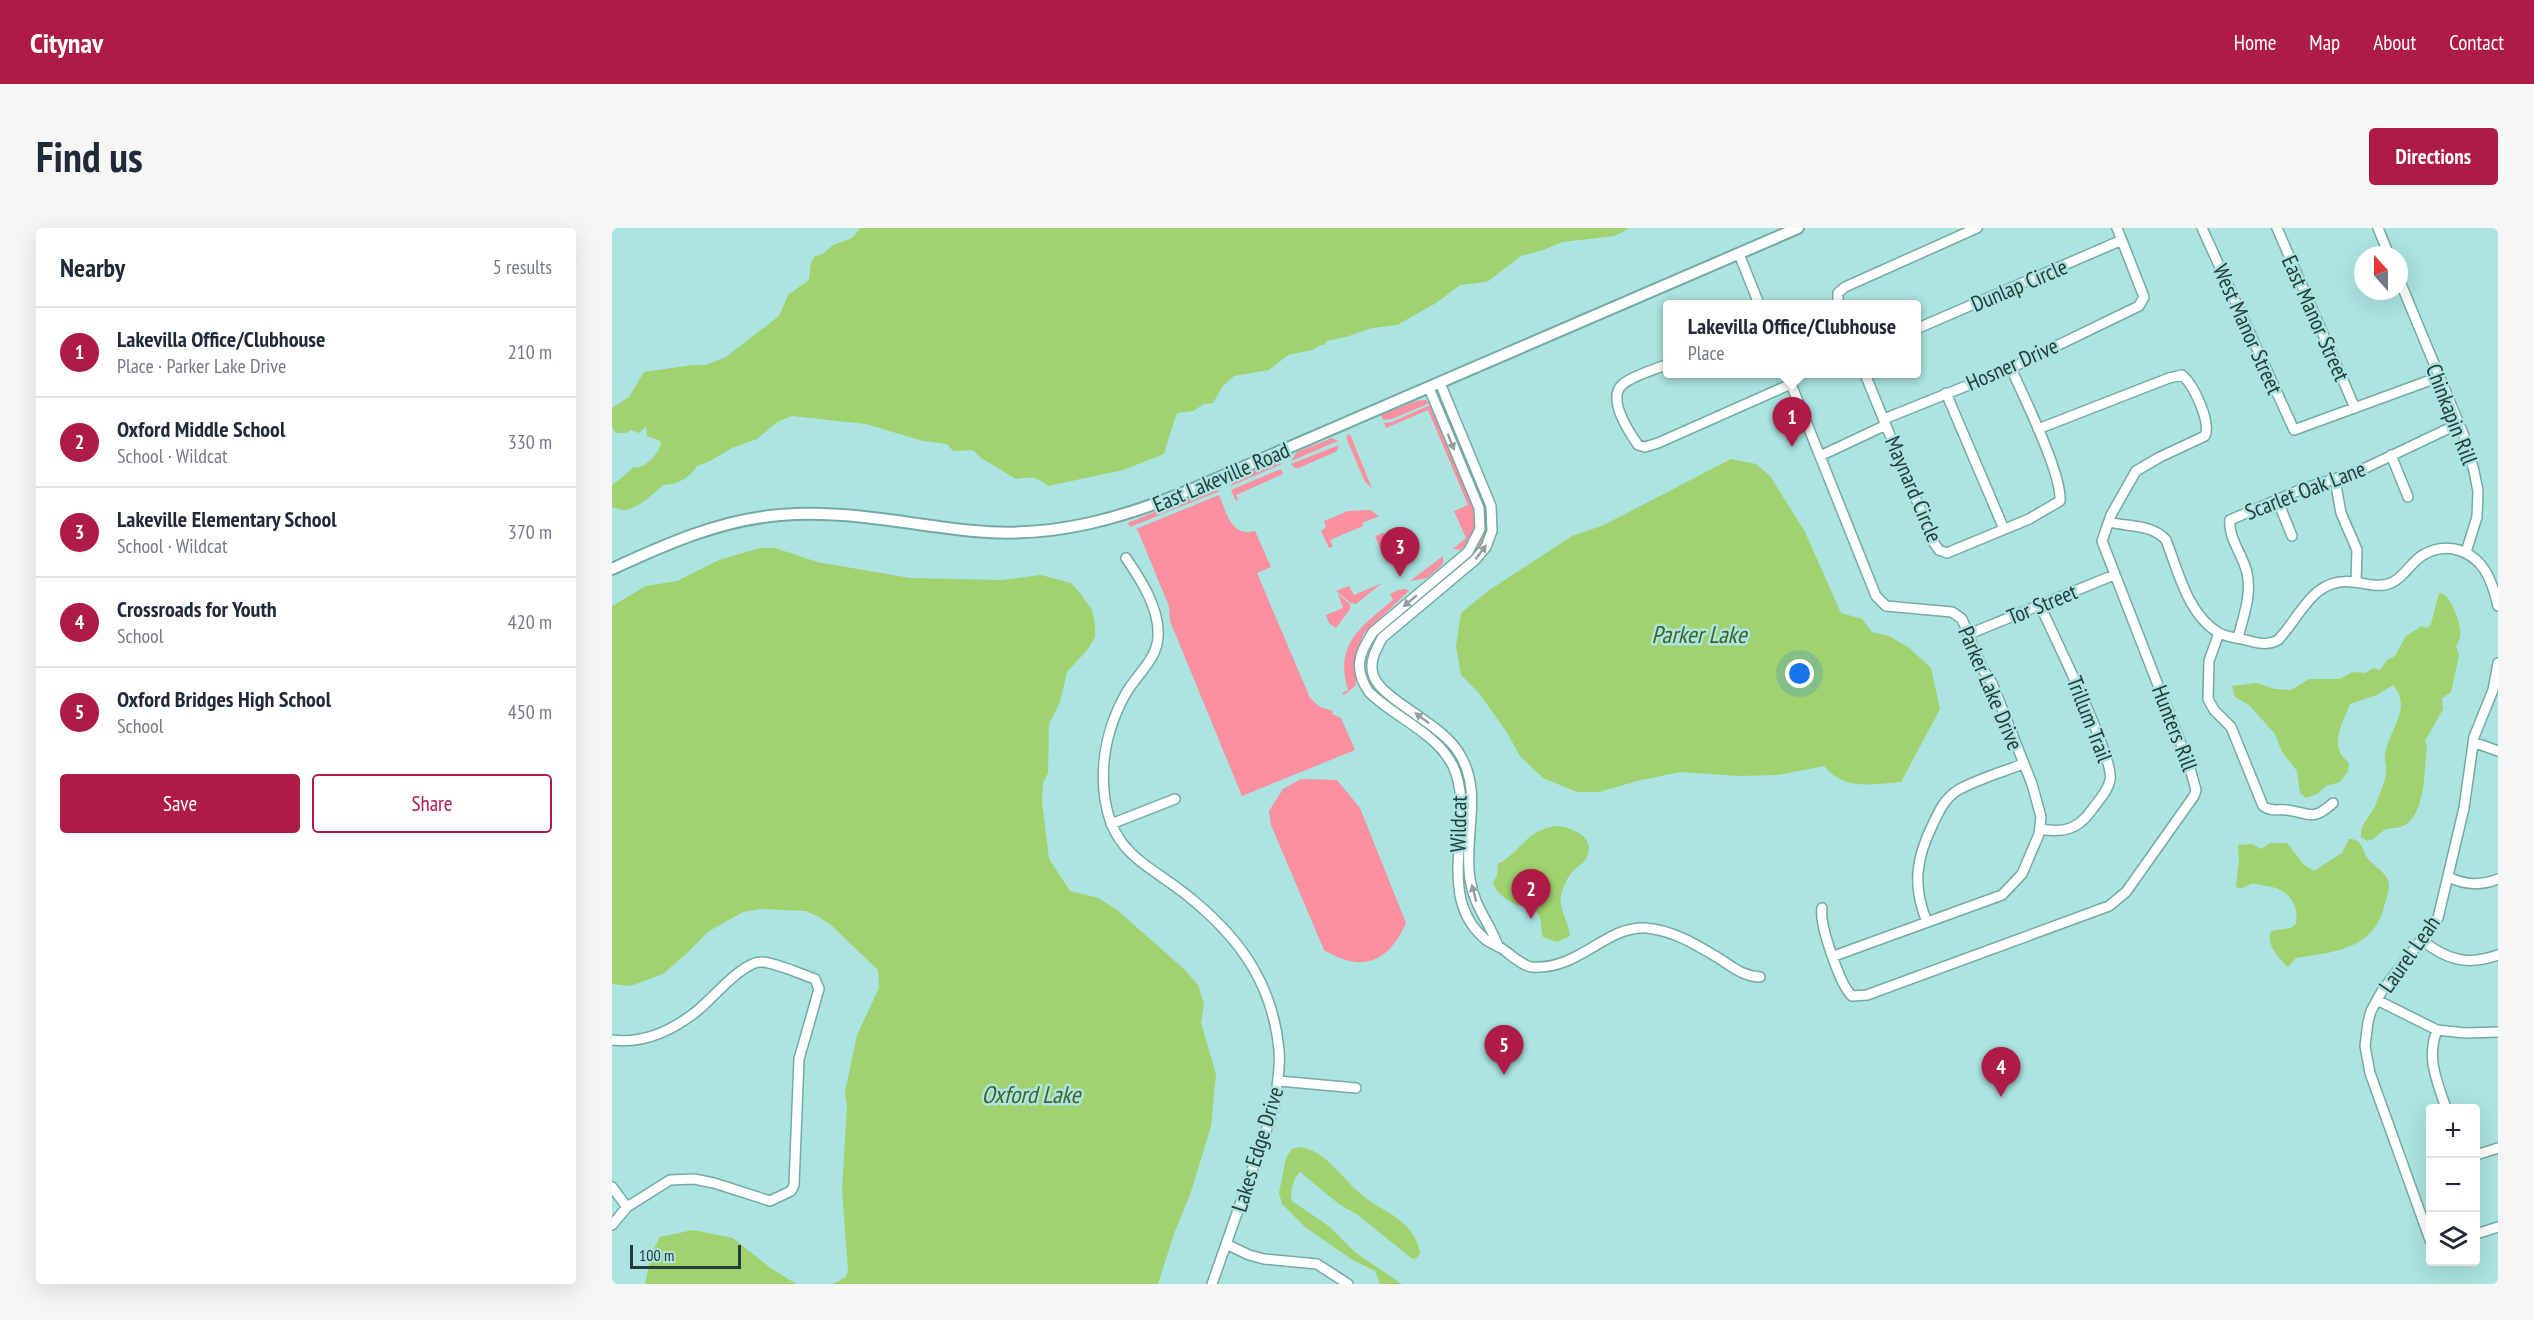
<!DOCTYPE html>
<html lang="en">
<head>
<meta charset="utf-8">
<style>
	body { margin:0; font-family:"PT Sans Narrow",sans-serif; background:#f6f6f7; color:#1f2937 }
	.controls { position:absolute; right:18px; bottom:18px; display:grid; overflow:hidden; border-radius:6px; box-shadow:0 6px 24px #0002 }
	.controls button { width:54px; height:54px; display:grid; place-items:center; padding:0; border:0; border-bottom:2px solid #e0e1e3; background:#fff; color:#1f2937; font:30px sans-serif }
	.compass { position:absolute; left:1742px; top:18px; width:54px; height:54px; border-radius:50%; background:#fff; box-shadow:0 6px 24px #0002; rotate:339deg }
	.scale { position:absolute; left:18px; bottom:15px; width:111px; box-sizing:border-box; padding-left:6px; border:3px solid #243b3a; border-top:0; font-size:16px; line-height:21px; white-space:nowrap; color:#243b3a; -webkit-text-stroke:4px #abe4e0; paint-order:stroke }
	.you { position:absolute; left:1188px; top:446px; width:21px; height:21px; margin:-15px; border:4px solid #fff; border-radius:50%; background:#1a73e8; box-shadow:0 0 0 9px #1a73e833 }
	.badge { display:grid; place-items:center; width:39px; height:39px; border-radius:50%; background:#ae1b47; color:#fff; font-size:20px; font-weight:700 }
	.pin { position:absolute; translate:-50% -50px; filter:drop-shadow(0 2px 3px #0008) }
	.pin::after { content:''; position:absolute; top:32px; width:21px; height:18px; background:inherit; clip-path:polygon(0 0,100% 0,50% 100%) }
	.popup { position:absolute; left:1051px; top:72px; width:258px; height:78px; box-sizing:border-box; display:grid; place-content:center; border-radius:6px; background:#fff; filter:drop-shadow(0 2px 4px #0005); font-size:20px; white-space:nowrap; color:#747a83 }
	.popup b { font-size:22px; color:#1f2937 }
	.popup::after { content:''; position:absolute; left:50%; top:100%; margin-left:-12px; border:12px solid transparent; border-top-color:#fff }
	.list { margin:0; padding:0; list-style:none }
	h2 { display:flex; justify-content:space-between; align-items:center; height:78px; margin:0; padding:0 24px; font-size:26px }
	h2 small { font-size:20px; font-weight:400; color:#747a83 }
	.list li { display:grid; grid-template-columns:39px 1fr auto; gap:18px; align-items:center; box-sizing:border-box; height:90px; padding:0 24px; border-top:2px solid #e0e1e3 }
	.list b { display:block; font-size:22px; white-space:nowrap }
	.list p { margin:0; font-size:20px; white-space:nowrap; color:#747a83 }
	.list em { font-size:20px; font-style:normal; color:#747a83 }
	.actions { display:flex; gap:12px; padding:18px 24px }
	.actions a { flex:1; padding:14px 0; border:2px solid #ae1b47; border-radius:6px; text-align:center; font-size:21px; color:#ae1b47 }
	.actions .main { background:#ae1b47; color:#fff }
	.icon { flex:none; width:33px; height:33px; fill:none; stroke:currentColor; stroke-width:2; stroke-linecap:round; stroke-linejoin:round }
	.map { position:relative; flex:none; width:1886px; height:1056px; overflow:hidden; border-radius:6px }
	header { display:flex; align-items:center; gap:36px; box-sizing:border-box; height:84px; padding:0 30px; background:#ae1b47; color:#fff }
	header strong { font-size:28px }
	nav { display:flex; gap:33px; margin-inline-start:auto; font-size:21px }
	.intro { display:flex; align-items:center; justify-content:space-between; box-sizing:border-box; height:144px; padding:0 36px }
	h1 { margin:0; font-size:42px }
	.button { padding:15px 27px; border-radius:6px; background:#ae1b47; color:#fff; font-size:21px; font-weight:700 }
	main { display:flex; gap:36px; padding:0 36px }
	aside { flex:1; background:#fff; border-radius:6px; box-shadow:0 6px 24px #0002 }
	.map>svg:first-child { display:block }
	.green { fill:#fa8f9f }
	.water { fill:#a0d270 }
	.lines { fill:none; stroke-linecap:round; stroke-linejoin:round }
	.minor-casing { stroke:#73aaa7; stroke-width:12 }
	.major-casing { stroke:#73aaa7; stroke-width:14 }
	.minor { stroke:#fff; stroke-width:9 }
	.major { stroke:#fff; stroke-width:10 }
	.oneway { fill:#929d9c }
	.labels { text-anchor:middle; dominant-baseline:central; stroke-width:5; stroke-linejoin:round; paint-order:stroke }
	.street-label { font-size:22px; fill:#243b3a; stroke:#abe4e0 }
	.water-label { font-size:24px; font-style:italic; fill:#436321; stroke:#abe4e0 }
</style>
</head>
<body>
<header>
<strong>Citynav</strong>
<nav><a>Home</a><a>Map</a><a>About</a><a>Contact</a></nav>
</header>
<div class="intro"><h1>Find us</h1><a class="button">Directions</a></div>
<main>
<aside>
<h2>Nearby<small>5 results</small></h2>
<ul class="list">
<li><span class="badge">1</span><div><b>Lakevilla Office/Clubhouse</b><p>Place · Parker Lake Drive</p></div><em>210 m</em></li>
<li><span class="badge">2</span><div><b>Oxford Middle School</b><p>School · Wildcat</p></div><em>330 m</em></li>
<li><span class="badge">3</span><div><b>Lakeville Elementary School</b><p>School · Wildcat</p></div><em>370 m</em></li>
<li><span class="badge">4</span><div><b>Crossroads for Youth</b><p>School</p></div><em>420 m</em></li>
<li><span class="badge">5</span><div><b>Oxford Bridges High School</b><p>School</p></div><em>450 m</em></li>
</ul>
<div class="actions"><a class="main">Save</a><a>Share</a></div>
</aside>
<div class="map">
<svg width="1886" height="1056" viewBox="0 0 1886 1056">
	<rect width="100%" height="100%" fill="#abe4e0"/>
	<path class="green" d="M814 172 817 175 813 177 780 191 771 192 769 187 804 173Z
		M829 173 875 283V305L866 323 857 331 855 328 869 312 873 298 872 283Z
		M818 177 864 285C864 300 861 311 849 322L841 321 854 310 842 283 856 277 816 182 774 200 772 195 780 194Z
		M738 206 759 258 760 260 753 254 736 214 734 208Z
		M720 210 726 213 679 233 685 224Z
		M727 217 725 223 687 240H683L679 236Z
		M663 234 670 236 619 258 623 251Z
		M669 241 671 246 624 267 626 272 624 273 619 262Z
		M603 262 608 263 518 299 516 295 593 263Z
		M607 267C614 283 619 310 643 303L659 339 645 345 698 470 708 479 721 483 720 486 729 490 743 522 630 568 558 393 557 378 526 303 524 301Z
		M758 282 767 288 750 295 751 298 718 312 721 319 717 320 709 303 714 299 712 293 736 283Z
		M771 305 775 306 780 318 778 324 771 327 763 308Z
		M831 328V336L815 350 798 353Z
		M770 355 744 376 739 375 724 363 737 358 742 367Z
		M786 362 793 361 797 363 752 405 743 427 744 457 732 467 730 465 736 462C722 416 749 399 781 372L778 366Z
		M726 366 738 376V381L724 400 717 395 714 387 731 380Z
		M689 551 725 552 748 580 794 695C776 735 750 745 712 722L659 597 657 583 671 561Z"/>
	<path class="water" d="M248 0H1017L1003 8 950 14 931 22 909 28 875 54 848 57 824 75 785 97 760 100 734 109 714 113 713 117H709L700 122 676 127 657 142 622 148 611 158 601 175 592 176 581 183 565 185C560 198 556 213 552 226L511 242 436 258C423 247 420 249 404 251L369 230 361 222 341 223 335 216 311 213 254 196 180 188 165 194 145 211 120 220 98 233 85 238C77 251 65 256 51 257 42 266 27 279 14 282 9 283 5 280 0 279V257C8 252 13 247 19 241 22 238 25 240 28 239 38 235 49 223 49 213L35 208 34 198 27 205 19 202 14 205H4L0 198V180L17 169 32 144 81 137H93L114 129 167 88 176 67 197 52 199 35 203 28C216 26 214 20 224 16 238 10 239 14 248 0Z
		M1119 231 1144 236 1158 248 1193 304 1229 385 1250 391 1260 404 1277 408 1296 419 1319 440 1328 481 1289 554C1259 556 1233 563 1212 538L1166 547 1126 548 1068 544 1025 553 987 564H965L931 550 908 528 894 503 867 465 849 447 844 418 849 385 876 363 960 308 992 297Z
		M148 320H163L205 334 298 350 390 352 429 347 459 355 468 365 480 382 483 396V409L476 421 455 444 448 474 437 496 436 545 431 555 430 573 437 631 458 663 486 670 504 681 572 741 586 757 592 776 589 795 604 846 599 898 578 967 563 1003 546 1056H221L234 1049 236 1043 230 961 235 879 233 864 245 807 267 760 266 742 218 696 205 688 194 683 148 681 131 684 97 703 75 725 51 746 18 758 0 756V378L34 358 65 353 107 332Z
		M1827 365 1833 367C1842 377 1855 406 1844 418L1847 428 1839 464 1830 470 1831 481 1813 513 1815 519C1812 540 1814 584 1793 597 1787 601 1781 599 1775 601 1767 604 1763 612 1755 613L1749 609C1747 598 1760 586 1764 576 1767 566 1773 555 1774 545 1775 539 1772 532 1773 526 1777 501 1801 481 1781 457L1765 467 1738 476C1733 490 1721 508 1728 524 1729 528 1734 532 1737 535L1736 543 1728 554 1714 558 1705 566 1694 570 1688 565 1685 543 1670 524 1663 506 1637 477 1623 469 1620 458 1644 455 1663 461 1679 462 1697 451H1728L1741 444 1753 445 1762 440 1768 442 1775 432 1783 428 1794 408 1810 398 1815 400 1819 396Z
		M944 598C960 599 984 609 975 629 973 635 966 637 962 642 956 648 951 658 949 667 946 680 957 694 958 708L945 714 931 709C928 702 931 693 926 686 921 679 916 680 909 678 899 676 882 664 881 654L885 648 886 636C909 624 914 602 944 598Z
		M1737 611C1749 611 1750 619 1754 628 1760 638 1771 641 1776 652 1779 661 1774 670 1772 679 1761 722 1721 724 1684 730L1676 739C1666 729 1654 717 1659 703L1679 700 1684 696C1688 674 1673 659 1653 658 1649 657 1643 655 1639 656 1633 658 1632 661 1626 660L1624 658 1627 633 1626 617 1640 616 1649 621 1658 615H1675L1692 637 1702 643 1730 625Z
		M688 919C715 923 730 951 750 967 764 979 784 986 796 1000 802 1007 807 1016 808 1025L804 1031 799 1030 746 987 727 976 688 944C682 949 677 964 680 973L718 999 744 1025 790 1056H768L763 1043 739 1031 693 999 670 976 667 965 674 930 680 921Z
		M81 1002 121 1010 157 1039 184 1056H33L40 1024 48 1009Z"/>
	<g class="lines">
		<defs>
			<path id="minor" d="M1590 0 1682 202 1827 149
				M1665 0 1743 180
				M1766 0 1777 27
				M1127 26 1147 76
				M1787 51 1852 208 1862 243 1866 263 1865 289 1854 324
				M1226 76V65L1233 59 1365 0
				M1304 101 1510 12
				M1056 136C1042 142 1022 147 1011 156 994 170 1017 204 1026 217L1033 219 1046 215 1179 156
				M1175 146 1264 368 1274 378 1340 384 1350 391 1370 440 1380 455 1420 556 1429 589 1427 606 1410 646 1390 667 1222 728
				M1253 146 1322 315 1327 322 1335 325 1417 291 1448 273C1450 245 1411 168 1399 140
				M828 155 879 278 880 303 874 319 863 332 770 410C764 422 756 435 762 449 772 473 829 495 847 525 872 565 851 607 858 651 862 679 877 693 886 718
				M817 160 867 280 868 301 856 324 761 404C747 425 741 441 757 464 783 490 824 504 841 538 866 591 820 666 873 711 878 715 884 717 889 720 897 725 910 738 920 739 968 742 993 698 1033 700 1061 702 1085 717 1108 731 1122 740 1131 748 1148 749
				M1334 165 1392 301
				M1272 191 1399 140 1527 78 1532 69 1505 0
				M1779 227 1796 269
				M1208 228 1274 197
				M1723 252 1729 285 1745 322 1744 354
				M1665 271 1680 308
				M1497 294C1516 299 1540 296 1554 312 1566 343 1576 387 1607 405 1615 409 1625 410 1634 412 1645 415 1656 418 1666 412 1689 388 1701 349 1741 354 1754 355 1768 361 1781 354 1793 348 1799 334 1811 327 1821 321 1831 319 1842 321 1871 327 1880 352 1886 378
				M514 330C529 352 548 381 546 409 545 432 523 448 513 467 497 496 489 530 492 563 498 629 539 636 582 673 630 713 661 758 667 822 669 842 664 861 662 880L600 1056
				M1607 405 1597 433 1596 471 1602 482 1619 499 1651 578C1659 584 1666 581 1675 582 1698 585 1700 594 1721 575
				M1357 406 1502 347
				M1626 410C1631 389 1640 367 1635 345 1631 327 1616 310 1618 292L1690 261 1745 244 1846 196
				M1861 514 1886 523
				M499 596 563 571
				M1428 601C1451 605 1465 602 1479 583 1486 573 1496 563 1498 552 1503 530 1440 405 1428 377
				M1836 649C1854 657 1868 658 1886 651
				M1210 680C1207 696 1228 757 1240 768L1255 767 1497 678 1514 664 1582 568 1584 562 1577 537 1490 313 1499 287 1524 243 1548 229 1593 208C1599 194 1582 157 1570 147L1557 150 1426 201
				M1315 694C1300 658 1304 630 1321 596 1327 583 1333 570 1346 562 1366 551 1390 544 1411 536
				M1810 712C1834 732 1856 738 1886 727
				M1765 772 1825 802 1853 805 1886 804
				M1825 802C1814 831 1825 853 1834 880
				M0 812C31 816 61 802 85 783 100 771 132 732 150 734 165 735 188 746 203 751L207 761 187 831 182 957 179 963 158 973 102 955 82 951 58 952 15 979 0 997
				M667 853 744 860
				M1864 927 1886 920
				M0 959 15 979
				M1864 1006 1886 999
				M1818 1012 1758 845 1753 818 1756 794 1759 783 1770 763 1826 690 1852 580 1862 509 1881 462 1886 435
				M614 1016 637 1027 652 1031 705 1036 736 1056"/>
			<path id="major" d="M0 341C54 316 108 292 168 287 234 281 297 297 362 303 440 311 512 290 583 260L1186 0"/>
		</defs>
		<use href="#minor" class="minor-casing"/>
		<use href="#major" class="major-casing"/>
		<use href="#minor" class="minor"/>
		<use href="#major" class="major"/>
	</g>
	<defs><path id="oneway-solid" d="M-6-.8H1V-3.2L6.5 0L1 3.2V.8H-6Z" transform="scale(1.5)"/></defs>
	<g class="oneway">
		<use href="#oneway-solid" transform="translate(839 214) rotate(68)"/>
		<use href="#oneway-solid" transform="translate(869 324) rotate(-53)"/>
		<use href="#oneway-solid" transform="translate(798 373) rotate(140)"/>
		<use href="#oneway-solid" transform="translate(810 490) rotate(-143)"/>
		<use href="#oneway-solid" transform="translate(862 665) rotate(-105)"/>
	</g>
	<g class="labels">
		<g class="street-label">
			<text transform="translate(1407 57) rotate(-23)">Dunlap Circle</text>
			<text transform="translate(1704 90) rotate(66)">East Manor Street</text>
			<text transform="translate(1636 101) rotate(66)">West Manor Street</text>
			<text transform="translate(1400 136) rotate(-24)">Hosner Drive</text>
			<text transform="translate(1840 186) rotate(69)">Chinkapin Rill</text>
			<text transform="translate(609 249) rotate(-23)">East Lakeville Road</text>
			<text transform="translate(1302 261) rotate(67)">Maynard Circle</text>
			<text transform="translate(1693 262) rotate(-21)">Scarlet Oak Lane</text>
			<text transform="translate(1430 376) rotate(-22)">Tor Street</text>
			<text transform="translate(1379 460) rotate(67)">Parker Lake Drive</text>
			<text transform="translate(1478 491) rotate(69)">Trillum Trail</text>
			<text transform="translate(1563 500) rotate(69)">Hunters Rill</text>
			<text transform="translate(846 596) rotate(-89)">Wildcat</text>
			<text transform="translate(1797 726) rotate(-55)">Laurel Leah</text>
			<text transform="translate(645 921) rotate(-73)">Lakes Edge Drive</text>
		</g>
		<g class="water-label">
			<text x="1087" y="406">Parker Lake</text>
			<text x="419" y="866">Oxford Lake</text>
		</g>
	</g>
</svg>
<div class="controls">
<button>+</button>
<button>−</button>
<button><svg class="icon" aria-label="layers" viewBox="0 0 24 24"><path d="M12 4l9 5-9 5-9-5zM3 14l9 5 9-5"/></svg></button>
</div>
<svg class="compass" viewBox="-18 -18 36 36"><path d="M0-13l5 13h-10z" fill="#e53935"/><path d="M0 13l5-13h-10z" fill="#747a83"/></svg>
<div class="scale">100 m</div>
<div class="you"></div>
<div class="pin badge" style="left:1180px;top:219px">1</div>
<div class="popup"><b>Lakevilla Office/Clubhouse</b>Place</div>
<div class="pin badge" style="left:919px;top:691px">2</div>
<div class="pin badge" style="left:788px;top:349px">3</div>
<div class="pin badge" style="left:1389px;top:869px">4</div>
<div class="pin badge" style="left:892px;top:847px">5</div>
</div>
</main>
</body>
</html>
